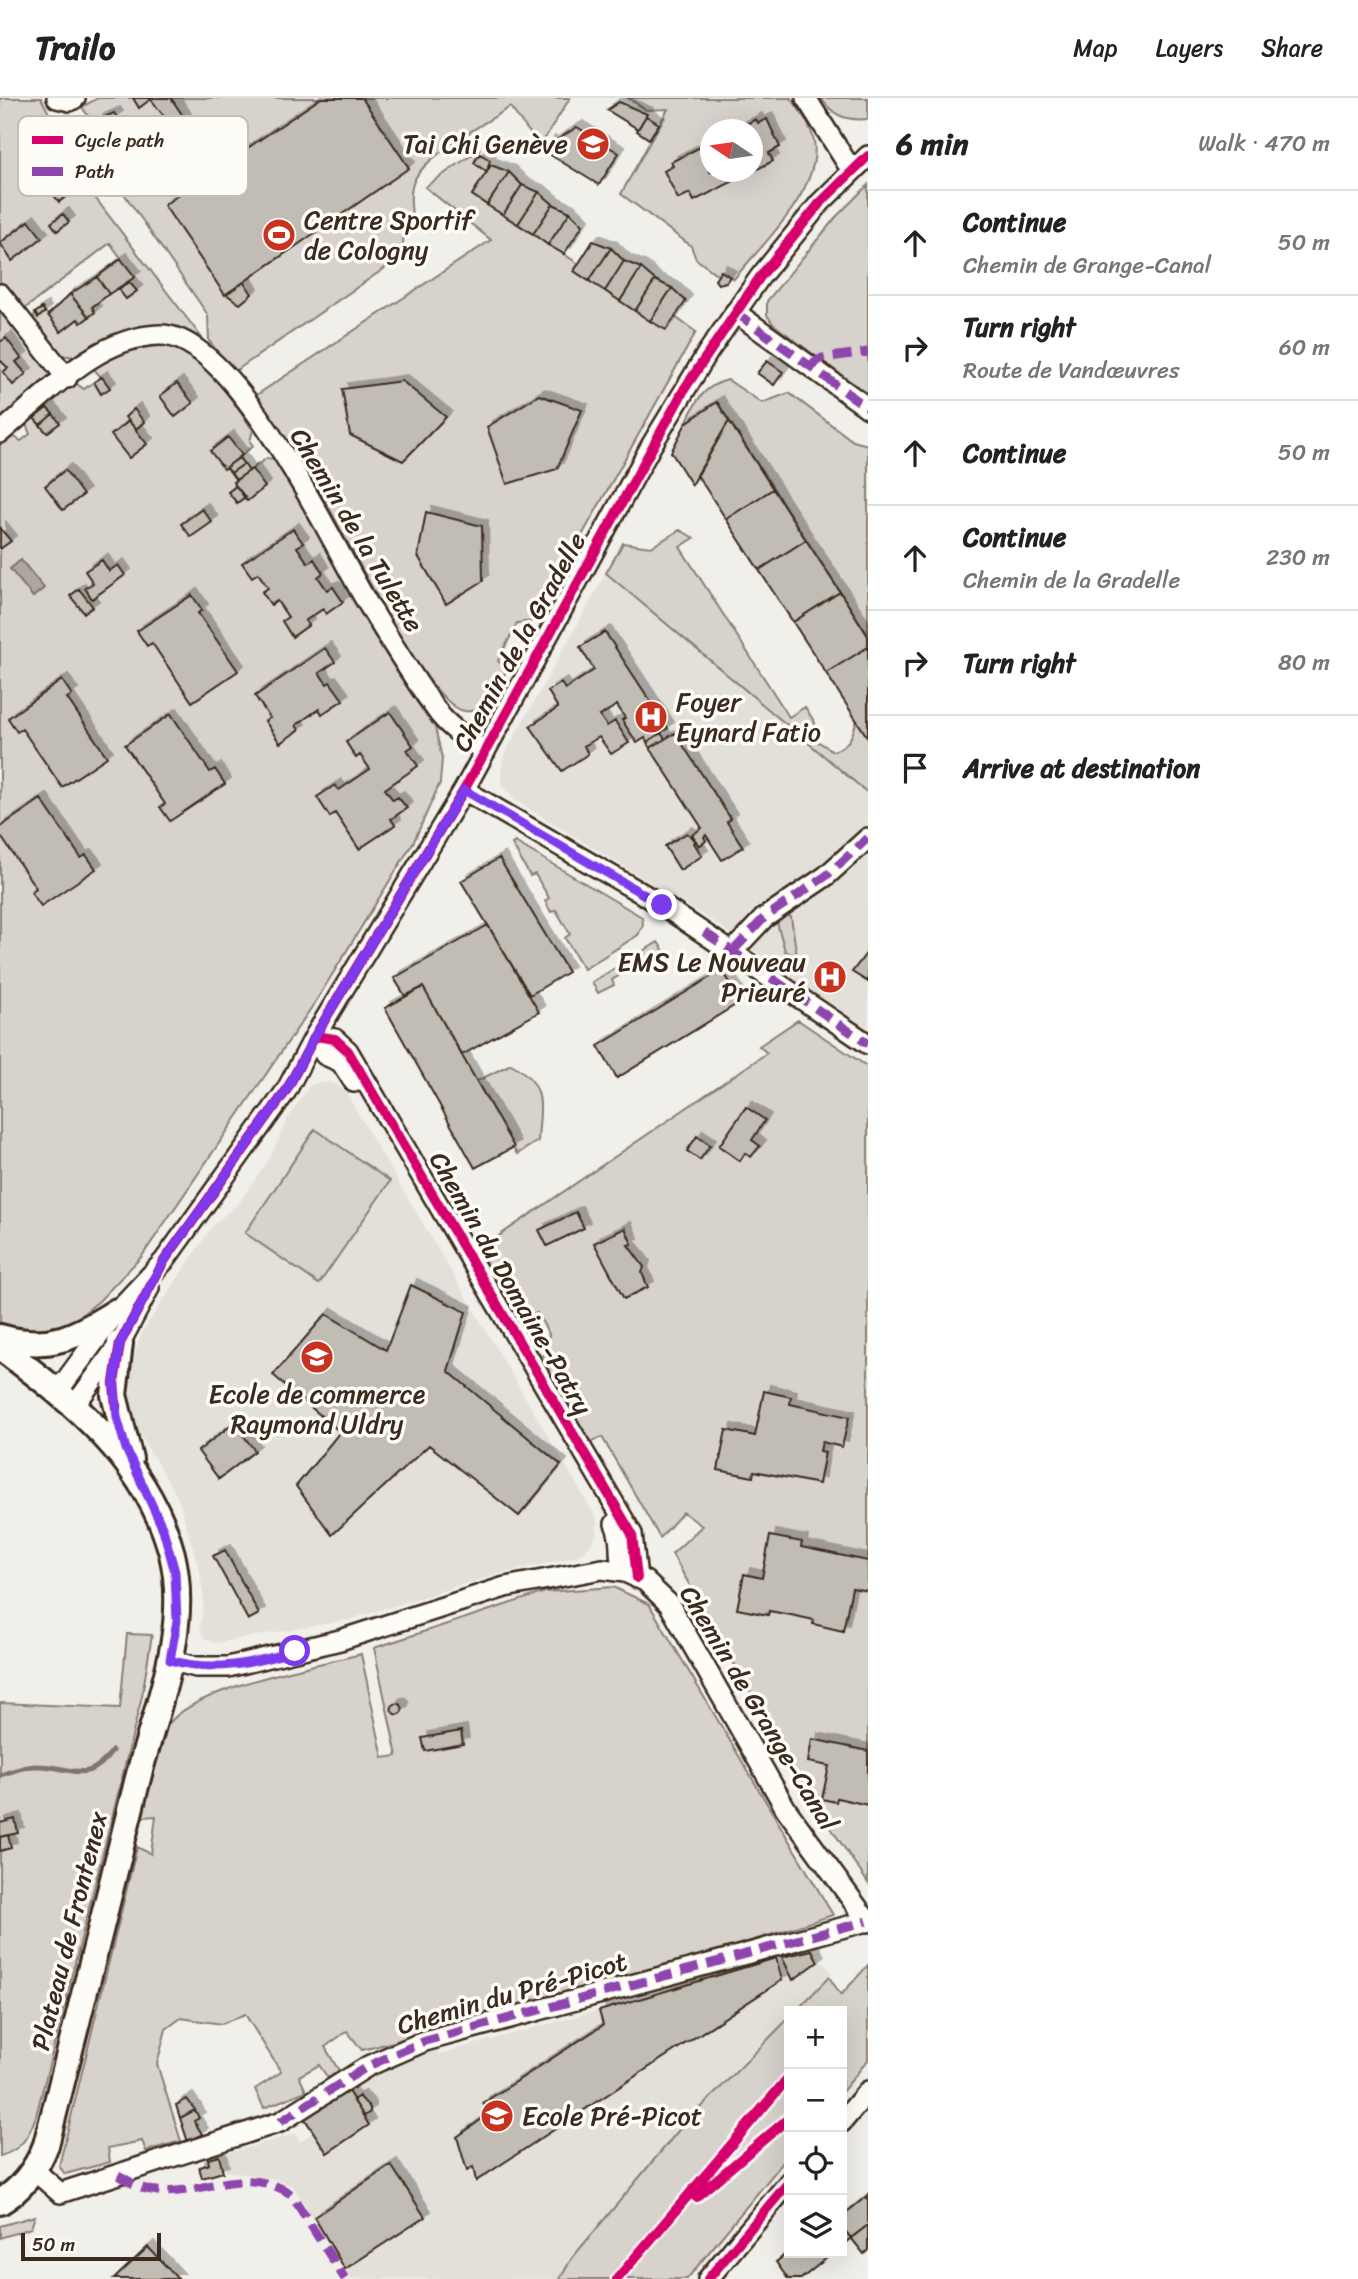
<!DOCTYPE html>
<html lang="en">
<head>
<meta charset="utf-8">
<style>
	body { margin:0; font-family:Sriracha,sans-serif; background:#f2f2f2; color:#222 }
	.controls { position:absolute; right:21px; bottom:21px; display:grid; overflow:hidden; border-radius:0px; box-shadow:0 7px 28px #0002 }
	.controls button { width:63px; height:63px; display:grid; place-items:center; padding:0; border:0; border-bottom:2px solid #e0e0e0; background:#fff; color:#222; font:35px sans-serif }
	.compass { position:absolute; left:700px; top:21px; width:63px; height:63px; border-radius:50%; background:#fff; box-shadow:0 7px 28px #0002; rotate:283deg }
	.scale { position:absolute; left:21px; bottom:18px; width:140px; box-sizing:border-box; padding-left:7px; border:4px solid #3b2a1e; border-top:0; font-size:19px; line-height:24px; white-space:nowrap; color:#3b2a1e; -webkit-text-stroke:5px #fdfcf7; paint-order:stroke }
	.stop { position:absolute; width:21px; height:21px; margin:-16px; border:5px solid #7c3aed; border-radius:50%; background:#fff }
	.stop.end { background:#7c3aed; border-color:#fff; box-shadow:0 2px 7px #0008 }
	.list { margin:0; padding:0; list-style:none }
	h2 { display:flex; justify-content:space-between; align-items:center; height:91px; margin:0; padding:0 28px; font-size:30px }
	h2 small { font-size:23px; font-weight:400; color:#767676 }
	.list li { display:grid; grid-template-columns:46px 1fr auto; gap:21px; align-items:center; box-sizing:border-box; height:105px; padding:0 28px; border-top:2px solid #e0e0e0 }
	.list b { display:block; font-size:26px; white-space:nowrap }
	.list p { margin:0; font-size:23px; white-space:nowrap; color:#767676 }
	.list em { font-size:23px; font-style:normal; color:#767676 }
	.icon { flex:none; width:38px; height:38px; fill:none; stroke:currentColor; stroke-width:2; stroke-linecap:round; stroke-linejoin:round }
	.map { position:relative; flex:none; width:868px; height:2181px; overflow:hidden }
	header { display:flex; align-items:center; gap:42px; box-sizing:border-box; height:98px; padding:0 35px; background:#fff; border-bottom:2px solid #e0e0e0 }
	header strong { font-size:33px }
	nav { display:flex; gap:38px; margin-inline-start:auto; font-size:24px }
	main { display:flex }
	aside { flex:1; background:#fff }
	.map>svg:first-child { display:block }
	.built { fill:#e3e0da }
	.green { fill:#d7d2cc; stroke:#897e75; stroke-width:2; fill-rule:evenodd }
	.water { fill:#aea69f; stroke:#80746b; stroke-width:2 }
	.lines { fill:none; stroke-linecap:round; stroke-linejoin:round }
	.stream { stroke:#80746b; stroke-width:5 }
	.building { fill:#c1bcb4; stroke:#3b2a1e; stroke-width:2; filter:url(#shadow) }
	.minor-casing { stroke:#3b2a1e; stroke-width:24 }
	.major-casing { stroke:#3b2a1e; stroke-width:30 }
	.minor { stroke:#fdfcf7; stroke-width:19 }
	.major { stroke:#fdfcf7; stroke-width:24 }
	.quiet { stroke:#8e44ad; stroke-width:9; stroke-dasharray:18 9; stroke-linecap:butt }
	.cycleway-casing { stroke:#fdfcf7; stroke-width:15 }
	.cycleway { stroke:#d6006c; stroke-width:10 }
	.route { stroke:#7c3aed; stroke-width:9 }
	.labels { text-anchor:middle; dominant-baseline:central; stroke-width:7; stroke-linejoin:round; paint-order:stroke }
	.poi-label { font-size:26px; fill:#3b2a1e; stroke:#fdfcf7; text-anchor:start }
	.street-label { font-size:26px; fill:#3b2a1e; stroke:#fdfcf7 }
	.key { fill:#fdfcf7; stroke:#c3bdb6; stroke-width:2 }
	.key-label { font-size:19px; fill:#3b2a1e }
</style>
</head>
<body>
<header>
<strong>Trailo</strong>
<nav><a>Map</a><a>Layers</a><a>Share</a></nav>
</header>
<main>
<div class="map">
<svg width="868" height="2181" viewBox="0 0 868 2181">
	<defs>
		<filter id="shadow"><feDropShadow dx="6" dy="-6" stdDeviation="0" flood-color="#0004"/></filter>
	</defs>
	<rect width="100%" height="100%" fill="#f1efea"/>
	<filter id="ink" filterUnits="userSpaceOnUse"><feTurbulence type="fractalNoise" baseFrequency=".0143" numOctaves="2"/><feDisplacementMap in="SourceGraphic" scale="14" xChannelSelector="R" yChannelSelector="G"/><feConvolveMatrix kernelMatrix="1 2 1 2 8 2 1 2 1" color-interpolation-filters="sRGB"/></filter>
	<g filter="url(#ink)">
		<path class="built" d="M606 475 868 695V935L714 824 515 702 501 685 502 663 507 652Z
			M320 984 333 985 344 992 597 1421 596 1437 589 1449 575 1459 494 1477 348 1522 215 1545 205 1541 200 1531 204 1503 200 1474 178 1400 137 1332 130 1303 131 1269 141 1236 213 1127 239 1105 271 1058 287 1022 310 987Z
			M814 1853 832 1875 796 1913H789V1920L678 2033 572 2160 559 2181H350L293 2088 275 2081 226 2073 221 2057 295 2036 300 2044 312 2035 292 2004 428 1940 439 1956Z"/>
		<path class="green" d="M0 0H41L75 65 71 68 202 240 184 231 164 229 105 242 75 259 60 257 33 223 35 215 42 210 48 217 121 160 110 145 23 212 0 183Z
			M98 0H570L540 48 510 9C486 25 424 58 414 83 408 97 412 113 413 127 402 135 402 144 404 157L234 274 209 243 208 217 118 87 102 90 95 86 58 24 67 17 74 27 88 18 82 9Z
			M628 0H791C800 13 811 27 814 43 822 92 762 146 734 181L721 173 718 177 696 161 691 148 621 96 668 11 646 12ZM710 32H752V74H710Z
			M821 0H868V21C846 23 833 18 821 0Z
			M479 52 474 65 487 74 472 97 579 166 574 173 666 232 675 219 696 234 534 523 517 525 498 563 507 571C498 588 489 616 465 613 427 609 341 428 318 390 298 359 274 330 252 300L491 142 425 89Z
			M868 87V297L773 226 767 217V203L836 119Z
			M0 207 53 274 52 283 0 326Z
			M156 245C203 250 227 297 253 332L250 343 253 348 239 360 249 373 267 360 276 362 434 625 442 660 440 685 414 743 316 903 142 1158 99 1203 70 1226 48 1234 21 1232 0 1224V345L10 336 21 343 30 336 25 324 74 284 84 291 101 279 93 270 132 250Z
			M728 282 762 305 789 295 853 343 868 347V537L718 305 686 325C696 303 703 288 728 282Z
			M680 432 694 440 680 449 789 619 805 609 815 625 814 641 833 653C850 648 852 638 857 622L868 640V695L606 475 623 445 651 449Z
			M515 744 642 819 643 827 638 837 584 871 565 840 570 836 556 812 551 814 545 803 549 800 535 776 530 778 512 746Z
			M785 816 791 819 797 859 785 853 776 821Z
			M658 844 666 856 638 872 635 868 612 882 614 887 598 895 592 884Z
			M798 922 868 969V1785L808 1696 672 1456 702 1428 683 1414 660 1440 602 1339 586 1346 541 1268 549 1236 537 1215 530 1218 524 1239 475 1154 767 955 759 948Z
			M511 966C548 987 540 1006 538 1043L517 1056 477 983Z
			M315 1031 390 1083 319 1186 245 1135Z
			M613 1489 649 1506 833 1817 713 1855 461 1926 447 1929 440 1920 428 1923 433 1934 362 1952 347 1933 325 1949 339 1973 328 1980 319 1967 299 1978 306 1993 264 2010 255 1991 281 1974 245 1916 222 1926 181 1920 166 1931 157 1966 181 2043 146 2053 142 2043 108 2050 110 2064 65 2076 59 2068 137 1749 151 1756 156 1718 142 1719C148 1694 154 1640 172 1622 206 1587 314 1568 361 1556L383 1660 397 1658 374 1550 545 1494Z
			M127 1536 152 1537 142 1598 115 1708 36 2018C29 2038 22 2052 0 2058V1605L120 1610Z
			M868 1867V1962L842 1994V1913H796L829 1879 841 1897Z
			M789 1920V2057L687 2181H559L572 2160 678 2033Z
			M35 2118 31 2130 0 2140V2128Z"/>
		<path class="water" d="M21 462 44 490 33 499 10 471Z"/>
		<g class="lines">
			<path class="stream" d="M0 1677C11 1674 26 1667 38 1668 71 1668 88 1688 112 1653"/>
		</g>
		<path class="building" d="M133 0H150L151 1 139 10Z
			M150 0H171L185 21 173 30Z
			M321 0H362L409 70 225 197 164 107Z
			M619 4 647 16 638 31 607 12Z
			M114 15 117 19 96 32 94 28 98 22Z
			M646 18 659 26 649 41 637 33Z
			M756 21 758 25 767 21 780 49 769 55 773 63 694 103 690 95 678 101 664 73 673 68 671 64 710 44V74H752V32H735Z
			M577 29 619 55 599 87 544 53 549 44 552 45Z
			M480 56 490 62 487 74 474 65Z
			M491 67 509 74 487 107 472 97Z
			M509 74 522 87 503 117 487 107Z
			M62 83 72 94 59 104 50 92Z
			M522 87 539 94 518 126 503 117Z
			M539 94 553 106 533 136 518 126Z
			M553 106 570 114 548 147 533 136Z
			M570 114 583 127 564 156 548 147Z
			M63 116 69 124 57 133 51 125Z
			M29 123 42 140 12 163 0 145Z
			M593 143 611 150 589 183 574 173Z
			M611 150 624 163 605 193 589 183Z
			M121 161 135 179 109 196 97 179Z
			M624 163 641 170 620 203 605 193Z
			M641 170 655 182 635 213 620 203Z
			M721 173 730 179 726 184 718 186 715 182Z
			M97 179 109 196 92 209 95 214 89 219 70 196Z
			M655 182 672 190 650 223 635 213Z
			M129 184 137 193 126 201 119 192Z
			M244 184 252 196 240 206 226 196Z
			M672 190 686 203 666 232 650 223Z
			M70 196 89 219 81 225 78 221 61 234 48 217Z
			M42 210 45 214 38 220 35 215Z
			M6 240 21 260 16 264 26 276 13 287 3 274 8 270 0 262V244Z
			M767 263 783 274 774 287 757 275Z
			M102 279 110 290 101 296 94 284Z
			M402 283 446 319 403 363 350 337 342 291Z
			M177 285 193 305 175 319 160 298Z
			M539 297 582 312 557 371 507 386 487 329Z
			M717 304 729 323 692 387 671 354 686 325Z
			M47 310 53 316 40 327 34 320Z
			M134 311 144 324 136 331 125 319Z
			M53 316 60 325 47 335 40 327Z
			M129 323 147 346 129 360 111 337Z
			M729 323 773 391 726 421 697 377Z
			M228 339 242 357 224 371 210 353Z
			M239 360 244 366 231 375 226 369Z
			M244 366 249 373 236 382 231 375Z
			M252 371 265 389 247 403 233 384Z
			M65 372 83 397 63 412 45 388Z
			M236 388 245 399 237 405 228 394Z
			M773 391 806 442 759 472 726 421Z
			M202 411 212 424 191 439 181 426Z
			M426 414 482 428 483 483 446 506 418 458Z
			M0 430 11 443 0 451Z
			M293 431 303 445 297 449 308 465 314 461 323 475 318 479 327 492 333 489 343 504 326 516 323 511 305 523 309 527 292 539 282 523 288 519 277 503 271 507 262 494 268 490 258 475 252 479 242 465Z
			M806 442 840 494 793 524 759 472Z
			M102 462 109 473 118 467 125 477 92 501 85 490 93 485 85 473Z
			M79 491 93 509 84 515 70 498Z
			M840 494 868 538V549L826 575 793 524Z
			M192 497 202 512 198 515 238 573 192 604 152 545 147 548 137 533Z
			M605 534 668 630 647 644 645 640 637 645 622 622 625 620 617 607 600 618 607 628 615 623 629 645 611 656 599 639 584 648 588 656 562 673 530 628 558 610 548 593 561 585 565 591 594 572 580 549Z
			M868 549V640L826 575Z
			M325 550 335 564 319 575 327 586 330 584 343 602 322 616 319 611 296 627 299 632 280 645 265 623 270 620 255 598Z
			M62 582 72 597 67 600 107 659 62 689 22 631 17 634 8 620Z
			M390 614 413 648 407 652 418 668 385 691 393 702 398 699 407 710 391 721 395 727 359 751 335 715 330 719 317 699 335 687 339 692 370 671 360 657 356 660 346 644Z
			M171 616 210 674 215 671 225 686 170 723 160 709 165 706 125 647Z
			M661 635 665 641 650 650 647 644Z
			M675 635 731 721 727 724 743 749 722 762 706 737 704 739 706 743 699 748 692 737 702 730 650 650Z
			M41 701 81 760 86 757 96 771 41 808 31 794 36 790 0 737V729Z
			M687 735 696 743 694 745 702 758 680 772 665 748Z
			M499 760 568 874 530 897 461 783Z
			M488 827 539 914 462 957 423 889 405 898 394 880Z
			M868 853V884L852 874Z
			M722 872 742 903 617 980 598 948Z
			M423 889 514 1049 475 1070 385 910Z
			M746 1009 765 1022 752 1042 760 1048 751 1059 745 1055 740 1063 719 1048Z
			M697 1038 710 1047 700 1062 687 1053Z
			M576 1114 584 1130 547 1148 539 1132Z
			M625 1130 632 1146 628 1147 644 1169 642 1175 648 1189 624 1201 594 1145Z
			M411 1187 466 1214 448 1273 561 1367 519 1418 429 1347 332 1437 296 1388 340 1334 273 1277 326 1216 386 1252Z
			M764 1293 791 1299 790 1306 849 1319 842 1349 822 1344 820 1353 825 1354 819 1386 754 1373 753 1379 718 1372 726 1332 755 1338Z
			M234 1325 255 1353 219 1381 198 1353Z
			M770 1438 802 1444 801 1449 868 1463V1493L852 1490 843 1533 813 1526 814 1522 791 1517 769 1513 768 1517 737 1511 744 1476 762 1480Z
			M225 1452 259 1516 248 1522 213 1458Z
			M391.5 1611a5.5 5.5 0 1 1 11 0a5.5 5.5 0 1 1-11 0Z
			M461 1633 463 1646 425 1653 422 1640Z
			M812 1641 868 1653V1707L837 1700 836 1704 822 1701 829 1668 808 1664Z
			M15 1721 18 1735 0 1739V1725Z
			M8 1737 11 1750 0 1753V1739Z
			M812 1852 818 1864 793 1882 782 1859Z
			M776 1860 782 1882 476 2083 473 2069 467 2073 457 2039 490 2015 483 2005 603 1927 599 1913Z
			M348 1993 369 2027 327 2055 305 2021Z
			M359 1998 370 2010V2014L364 2018 353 2002Z
			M187 2001 195 2012 180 2020 176 2007Z
			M195 2012 199 2020 194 2023 202 2036 188 2044 180 2020Z
			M219 2058 223 2074 202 2080 199 2069 209 2066 208 2061Z
			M391 2067 425 2119 345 2171 314 2119Z
			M868 2097V2127L851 2140 842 2129V2118Z
			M868 2127V2152L864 2156 851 2140Z
			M842 2129 851 2140 842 2148Z
			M148 2149 178 2181H114Z
			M789 2154V2155H833L801 2181H788L776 2164Z"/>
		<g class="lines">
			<defs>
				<path id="minor" d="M57 0 70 3 75 0
					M806 0 852 73
					M0 196 67 280
					M735 214 868 310
					M0 335C46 297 96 239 159 237 233 234 331 443 365 501 388 539 413 581 440 617 451 631 470 643 485 654
					M464 692 662 807 868 946
					M733 853 764 820 826 778 868 740
					M315 938 335 941 348 953 632 1436 637 1480
					M315 938 325 957 341 964 354 984
					M58 1293 117 1213 164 1163 286 993 315 938 464 692 651 348 708 254 760 179 820 105 868 58
					M75 1307 120 1245 149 1190
					M615 1426C624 1443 616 1458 625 1474
					M170 1562 196 1569H228L340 1542 505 1489 602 1471 625 1474 645 1483 669 1506 786 1711 868 1824
					M842 2024 868 1993
					M34 2072 60 2095 280 2024 368 1968 425 1943 867 1823
					M708 2181 789 2084"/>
				<path id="major" d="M0 1239C49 1253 76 1239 117 1213
					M120 1245 114 1297 130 1361
					M0 1249C73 1304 148 1363 172 1456 191 1534 154 1613 136 1688 107 1808 76 1927 46 2047 37 2070 22 2091 0 2104"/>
			</defs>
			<use href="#minor" class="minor-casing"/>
			<use href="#major" class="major-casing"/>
			<use href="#minor" class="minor"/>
			<use href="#major" class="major"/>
			<path class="quiet" d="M735 214 868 310
				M809 268 822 260 868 254
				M704 834 868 946
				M733 853 764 820 826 778 868 740
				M280 2024 368 1968 425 1943 867 1823
				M118 2077C126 2081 134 2087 142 2090 194 2106 238 2062 291 2096L345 2181"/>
			<defs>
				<path id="cycleway" d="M315 938 335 941 348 953 632 1436 637 1480
					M116 1309 114 1285 120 1245 164 1163 286 993 315 938 464 692 685 290 760 179 820 105 868 58
					M696 2099 789 2020
					M617 2181 789 1979
					M708 2181 789 2084"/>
			</defs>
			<use href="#cycleway" class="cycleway-casing"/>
			<use href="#cycleway" class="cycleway"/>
		</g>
	</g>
	<g class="lines" filter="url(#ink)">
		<path class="route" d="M295 1553C253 1565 214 1575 170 1562L177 1523 175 1474 163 1431 126 1351 117 1319 114 1285 120 1245 164 1163 286 993 315 938 464 692 662 807"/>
	</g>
	<defs>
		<symbol id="university-disc" viewBox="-11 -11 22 22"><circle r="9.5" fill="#c8321e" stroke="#fdfcf7"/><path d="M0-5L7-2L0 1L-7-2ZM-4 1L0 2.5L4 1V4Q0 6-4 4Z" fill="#fff"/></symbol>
		<symbol id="stadium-disc" viewBox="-11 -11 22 22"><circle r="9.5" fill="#c8321e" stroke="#fdfcf7"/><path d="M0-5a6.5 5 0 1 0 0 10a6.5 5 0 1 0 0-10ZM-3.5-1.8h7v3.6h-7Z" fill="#fff"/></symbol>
		<symbol id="hospital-disc" viewBox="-11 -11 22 22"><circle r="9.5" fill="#c8321e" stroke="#fdfcf7"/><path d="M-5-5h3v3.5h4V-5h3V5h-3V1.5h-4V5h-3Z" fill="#fff"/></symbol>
		<symbol id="school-disc" viewBox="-11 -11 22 22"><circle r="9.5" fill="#c8321e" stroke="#fdfcf7"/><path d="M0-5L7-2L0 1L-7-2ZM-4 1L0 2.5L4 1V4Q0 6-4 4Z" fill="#fff"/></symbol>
	</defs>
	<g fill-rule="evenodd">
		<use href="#university-disc" x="574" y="27" width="38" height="38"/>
		<use href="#stadium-disc" x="260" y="118" width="38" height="38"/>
		<use href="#hospital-disc" x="632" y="600" width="38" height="38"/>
		<use href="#hospital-disc" x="811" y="860" width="38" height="38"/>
		<use href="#school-disc" x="298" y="1240" width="38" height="38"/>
		<use href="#school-disc" x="478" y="1999" width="38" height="38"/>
	</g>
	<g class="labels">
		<g class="poi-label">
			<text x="568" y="46" text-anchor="end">Tai Chi Genève</text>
			<text x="304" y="122">Centre Sportif<tspan x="304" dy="30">de Cologny</tspan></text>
			<text x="676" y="604">Foyer<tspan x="676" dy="30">Eynard Fatio</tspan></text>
			<text x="806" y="864" text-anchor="end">EMS Le Nouveau<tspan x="806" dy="30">Prieuré</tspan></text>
			<text x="317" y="1296" text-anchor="middle">Ecole de commerce<tspan x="317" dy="30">Raymond Uldry</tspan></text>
			<text x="522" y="2018">Ecole Pré-Picot</text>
		</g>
		<g class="street-label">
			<text transform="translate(357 432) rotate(59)">Chemin de la Tulette</text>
			<text transform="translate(519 544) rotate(-61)">Chemin de la Gradelle</text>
			<text transform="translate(511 1185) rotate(60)">Chemin du Domaine-Patry</text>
			<text transform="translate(759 1610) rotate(59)">Chemin de Grange-Canal</text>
			<text transform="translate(69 1833) rotate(-76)">Plateau de Frontenex</text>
			<text transform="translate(512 1895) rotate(-16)">Chemin du Pré-Picot</text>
		</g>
	</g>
	<rect x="18" y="18" width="230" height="80" rx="10" class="key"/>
	<rect x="32" y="38" width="31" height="8" fill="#d6006c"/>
	<rect x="32" y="69" width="31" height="9" fill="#8e44ad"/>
	<g class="key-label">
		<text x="75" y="49">Cycle path</text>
		<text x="75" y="80">Path</text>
	</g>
</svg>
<div class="controls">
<button>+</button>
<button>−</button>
<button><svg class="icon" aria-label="locate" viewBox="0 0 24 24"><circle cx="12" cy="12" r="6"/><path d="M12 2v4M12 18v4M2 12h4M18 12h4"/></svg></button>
<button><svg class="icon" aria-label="layers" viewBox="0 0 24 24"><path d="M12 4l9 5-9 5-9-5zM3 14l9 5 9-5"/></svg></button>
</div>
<svg class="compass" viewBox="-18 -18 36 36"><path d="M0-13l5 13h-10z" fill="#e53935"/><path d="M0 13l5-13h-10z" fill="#767676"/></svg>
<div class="scale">50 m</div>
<div class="stop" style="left:295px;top:1553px"></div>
<div class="stop end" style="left:662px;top:807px"></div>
</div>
<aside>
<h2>6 min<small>Walk · 470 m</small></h2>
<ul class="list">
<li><svg class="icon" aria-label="ahead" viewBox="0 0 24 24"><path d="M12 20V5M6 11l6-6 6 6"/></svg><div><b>Continue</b><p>Chemin de Grange-Canal</p></div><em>50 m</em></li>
<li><svg class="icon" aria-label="right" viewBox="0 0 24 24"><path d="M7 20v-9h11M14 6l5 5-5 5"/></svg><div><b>Turn right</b><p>Route de Vandœuvres</p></div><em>60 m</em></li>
<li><svg class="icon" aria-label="ahead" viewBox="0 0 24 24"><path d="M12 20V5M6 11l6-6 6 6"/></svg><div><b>Continue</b></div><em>50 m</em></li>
<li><svg class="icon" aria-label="ahead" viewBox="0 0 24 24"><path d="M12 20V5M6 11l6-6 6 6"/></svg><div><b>Continue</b><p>Chemin de la Gradelle</p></div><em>230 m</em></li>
<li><svg class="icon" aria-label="right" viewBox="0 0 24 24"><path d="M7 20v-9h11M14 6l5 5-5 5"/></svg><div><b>Turn right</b></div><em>80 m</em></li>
<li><svg class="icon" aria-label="arrive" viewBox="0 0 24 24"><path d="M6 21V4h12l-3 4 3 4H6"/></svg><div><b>Arrive at destination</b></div></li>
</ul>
</aside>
</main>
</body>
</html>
